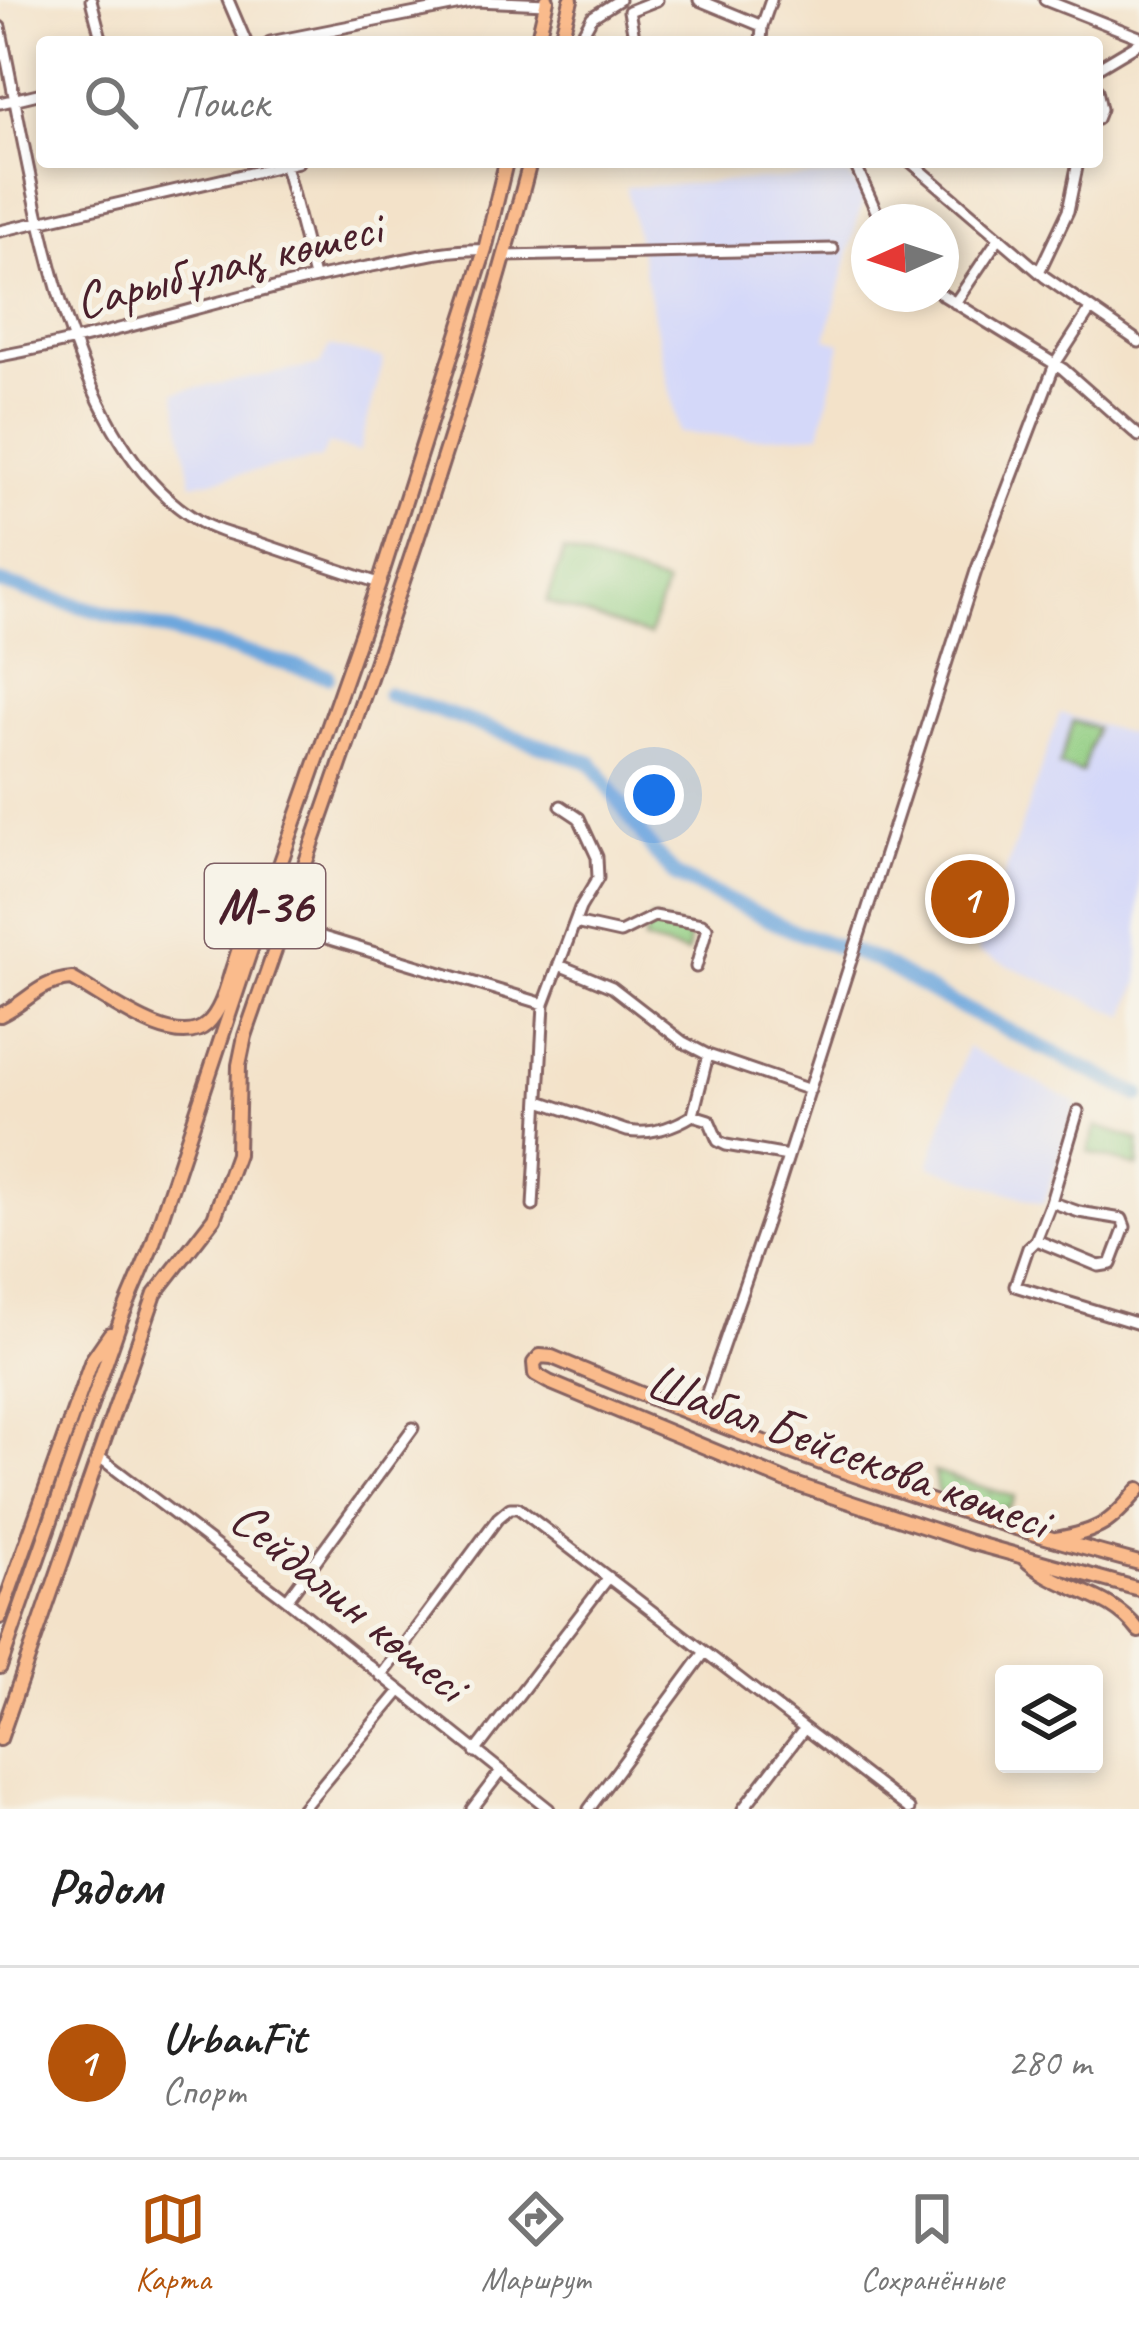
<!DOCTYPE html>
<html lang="ru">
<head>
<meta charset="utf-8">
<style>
	body { margin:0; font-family:Caveat,sans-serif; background:#f6f6f6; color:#222 }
	.controls { position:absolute; right:36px; bottom:36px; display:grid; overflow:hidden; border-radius:12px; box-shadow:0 6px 18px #0003 }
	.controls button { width:108px; height:108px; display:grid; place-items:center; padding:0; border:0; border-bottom:3px solid #e0e0e0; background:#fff; color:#222; font:60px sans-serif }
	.compass { position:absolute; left:851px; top:204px; width:108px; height:108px; border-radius:50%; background:#fff; box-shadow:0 6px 18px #0003; rotate:267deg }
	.you { position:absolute; left:654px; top:795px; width:42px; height:42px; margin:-30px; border:9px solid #fff; border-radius:50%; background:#1a73e8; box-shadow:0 0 0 18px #1a73e833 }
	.badge { display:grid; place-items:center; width:78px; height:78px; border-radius:50%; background:#b45309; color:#fff; font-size:39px; font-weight:700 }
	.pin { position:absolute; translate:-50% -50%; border:6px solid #fff; box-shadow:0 3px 12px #0006 }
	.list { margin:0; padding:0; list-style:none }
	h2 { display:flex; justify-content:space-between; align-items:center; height:156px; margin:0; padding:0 48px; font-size:51px }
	h2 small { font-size:39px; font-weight:400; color:#767676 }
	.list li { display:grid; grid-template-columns:78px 1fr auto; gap:36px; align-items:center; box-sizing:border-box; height:192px; padding:0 48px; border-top:3px solid #e0e0e0 }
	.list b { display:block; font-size:45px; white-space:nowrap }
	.list p { margin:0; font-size:39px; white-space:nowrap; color:#767676 }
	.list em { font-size:39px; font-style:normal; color:#767676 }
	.icon { flex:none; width:66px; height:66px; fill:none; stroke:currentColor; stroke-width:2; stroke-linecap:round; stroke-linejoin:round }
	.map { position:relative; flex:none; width:1139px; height:1809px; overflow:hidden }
	.search { position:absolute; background:#fff; box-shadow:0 6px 18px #0003; left:36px; right:36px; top:36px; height:132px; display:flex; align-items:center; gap:30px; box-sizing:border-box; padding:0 42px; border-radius:12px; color:#767676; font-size:45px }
	.sheet { height:348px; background:#fff }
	nav { display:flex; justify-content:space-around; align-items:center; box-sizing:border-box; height:168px; border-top:3px solid #e0e0e0; background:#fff; font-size:33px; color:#767676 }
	nav a { display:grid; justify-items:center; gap:6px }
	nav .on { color:#b45309 }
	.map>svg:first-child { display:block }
	.built { fill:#d4d8f9 }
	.grass { fill:url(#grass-dots); stroke:#6e7657; stroke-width:3 }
	.green { fill:#92ce83; stroke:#6e7657; stroke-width:3 }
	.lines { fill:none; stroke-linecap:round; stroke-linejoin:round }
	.river { stroke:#6ea7dd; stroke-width:15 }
	.minor-casing { stroke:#856362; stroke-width:15 }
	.major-casing { stroke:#856362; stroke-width:18 }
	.minor { stroke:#fff; stroke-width:9 }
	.major { stroke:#fabb8c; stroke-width:12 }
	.labels { text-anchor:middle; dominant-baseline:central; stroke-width:10; stroke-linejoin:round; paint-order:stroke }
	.shield { fill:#f7f3e8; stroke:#7e5f64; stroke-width:3 }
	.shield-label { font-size:48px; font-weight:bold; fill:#4a1f2b }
	.street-label { font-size:51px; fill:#4a1f2b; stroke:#f7f3e8 }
</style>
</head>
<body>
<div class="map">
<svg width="1139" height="1809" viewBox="0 0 1139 1809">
	<defs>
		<pattern id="grass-dots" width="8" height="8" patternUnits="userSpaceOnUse" patternTransform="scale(3)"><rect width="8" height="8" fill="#92ce83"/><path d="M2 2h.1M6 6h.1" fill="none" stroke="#7fb071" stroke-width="1.8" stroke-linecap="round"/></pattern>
	</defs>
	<rect width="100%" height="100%" fill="#f7f3e8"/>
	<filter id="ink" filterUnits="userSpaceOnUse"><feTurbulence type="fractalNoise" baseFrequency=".00833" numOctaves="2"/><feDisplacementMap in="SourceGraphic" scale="24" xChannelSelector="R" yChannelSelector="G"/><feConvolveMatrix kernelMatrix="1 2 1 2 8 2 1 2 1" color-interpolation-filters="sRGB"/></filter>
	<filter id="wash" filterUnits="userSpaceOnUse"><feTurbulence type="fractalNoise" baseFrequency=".004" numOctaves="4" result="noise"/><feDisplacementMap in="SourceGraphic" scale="48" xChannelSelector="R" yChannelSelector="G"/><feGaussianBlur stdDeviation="2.7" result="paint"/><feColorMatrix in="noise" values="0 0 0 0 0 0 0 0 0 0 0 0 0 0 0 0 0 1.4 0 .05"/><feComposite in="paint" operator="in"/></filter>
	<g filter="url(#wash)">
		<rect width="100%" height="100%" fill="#f3e2c9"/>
		<path class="built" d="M848 175 864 196 826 339 841 343 820 434 747 438 679 433 626 187Z
			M329 346 384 359 359 452 328 444 321 458 192 484 175 392 320 365Z
			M1060 713 1139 737V981L1126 1017 978 952Z
			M967 1047 1077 1103 1043 1204 929 1166Z"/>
		<path class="grass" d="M934 1472 1015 1497 1009 1508 999 1510 937 1492Z"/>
		<path class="green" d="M564 551 666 585 649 636 547 602Z
			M1073 721 1096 728 1082 773 1059 766Z
			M651 919 690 932 687 953 644 941Z
			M1096 1126 1139 1140 1138 1167 1088 1152Z"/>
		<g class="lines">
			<path class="river" d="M0 583 328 676
				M388 694 592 763 655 853 676 876 791 930 878 961 942 998 1139 1095"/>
		</g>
	</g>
	<g filter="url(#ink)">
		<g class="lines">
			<defs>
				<path id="minor" d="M91 0 102 42
					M228 0 246 42
					M699 0 762 26 761 42
					M1045 0 1139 37
					M762 26 771 0
					M0 27C32 171 61 438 197 520 215 531 237 536 257 542 298 556 339 570 379 583
					M270 42 476 1 546 4
					M578 42 592 17 619 0
					M635 42 629 11 657 0
					M1097 68 1139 43
					M1097 90 1101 109 1097 119
					M0 103 42 93
					M854 162 881 222
					M911 162 1045 277 1139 342
					M285 165 314 277
					M0 231 298 162
					M505 256 833 249
					M1039 272 1068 211 1078 162
					M941 294 1063 369 1139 436
					M955 303 999 238
					M0 356C124 333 243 291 367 267 405 260 446 248 485 250
					M575 923 620 933 654 916 702 924 707 928 696 967
					M283 925 544 1004
					M559 965 612 987 683 1042 708 1055 810 1090
					M540 1101 627 1131C650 1135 674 1127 693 1115L708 1055
					M1078 1111 1051 1202 1036 1240 1028 1248 1015 1286 1139 1324
					M693 1115 709 1120 718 1141 726 1145 788 1156
					M533 1206 544 1004 580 908 598 878 597 857 579 818 561 806
					M1036 1240 1099 1266 1111 1264 1125 1227 1122 1219 1079 1212 1051 1202
					M698 1418 778 1188 976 571 1055 364 1090 310
					M98 1456 287 1600 549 1809
					M287 1600 413 1428
					M381 1676 498 1518 510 1508H518L909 1809
					M475 1752 609 1577
					M302 1809 400 1691
					M472 1809 501 1771
					M589 1809 705 1652
					M743 1809 804 1729"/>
				<path id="major" d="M537 42 547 0
					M560 42 571 0
					M0 1015C30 1001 37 982 72 979 104 996 176 1053 207 1024 223 1009 227 984 234 964 241 942 246 922 264 907
					M1056 1539C1100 1531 1111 1523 1139 1489
					M1024 1558C1059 1592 1108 1590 1139 1631
					M1139 1563C937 1510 744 1438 552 1357L540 1356 534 1363 535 1374 549 1382 789 1482 970 1542 1139 1589
					M0 1617 92 1360 110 1334
					M0 1667 121 1319 152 1246 265 907 379 583 485 250 506 162
					M0 1739 155 1294 214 1218 237 1154 239 1065 245 1036C345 747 453 458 530 162"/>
			</defs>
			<use href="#minor" class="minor-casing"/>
			<use href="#major" class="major-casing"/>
			<use href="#minor" class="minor"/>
			<use href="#major" class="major"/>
		</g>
	</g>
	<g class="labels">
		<rect class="shield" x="205" y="864" width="120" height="84" rx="9"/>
		<g class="shield-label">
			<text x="265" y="906">M-36</text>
		</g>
		<g class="street-label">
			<text transform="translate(228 264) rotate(-14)">Сарыбұлақ көшесі</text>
			<text transform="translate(848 1451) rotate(20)">Шабал Бейсекова көшесі</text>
			<text transform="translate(349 1601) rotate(39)">Сейдалин көшесі</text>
		</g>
	</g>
</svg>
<div class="controls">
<button><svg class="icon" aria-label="layers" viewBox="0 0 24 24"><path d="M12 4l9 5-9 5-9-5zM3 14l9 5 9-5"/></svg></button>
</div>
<svg class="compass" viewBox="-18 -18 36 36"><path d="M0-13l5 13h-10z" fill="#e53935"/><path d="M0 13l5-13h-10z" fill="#767676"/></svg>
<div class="you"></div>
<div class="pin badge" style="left:970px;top:899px">1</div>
<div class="search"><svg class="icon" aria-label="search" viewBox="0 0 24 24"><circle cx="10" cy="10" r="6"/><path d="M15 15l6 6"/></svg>Поиск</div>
</div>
<section class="sheet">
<h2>Рядом<small></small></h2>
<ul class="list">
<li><span class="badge">1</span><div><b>UrbanFit</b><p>Спорт</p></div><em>280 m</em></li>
</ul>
</section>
<nav>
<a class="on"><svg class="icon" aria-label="map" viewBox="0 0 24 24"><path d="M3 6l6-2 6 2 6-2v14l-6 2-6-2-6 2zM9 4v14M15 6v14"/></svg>Карта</a>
<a><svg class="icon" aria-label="directions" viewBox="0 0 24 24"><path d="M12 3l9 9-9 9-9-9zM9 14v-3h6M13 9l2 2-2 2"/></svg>Маршрут</a>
<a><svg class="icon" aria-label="saved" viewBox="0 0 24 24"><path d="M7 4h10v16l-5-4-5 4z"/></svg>Сохранённые</a>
</nav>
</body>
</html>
